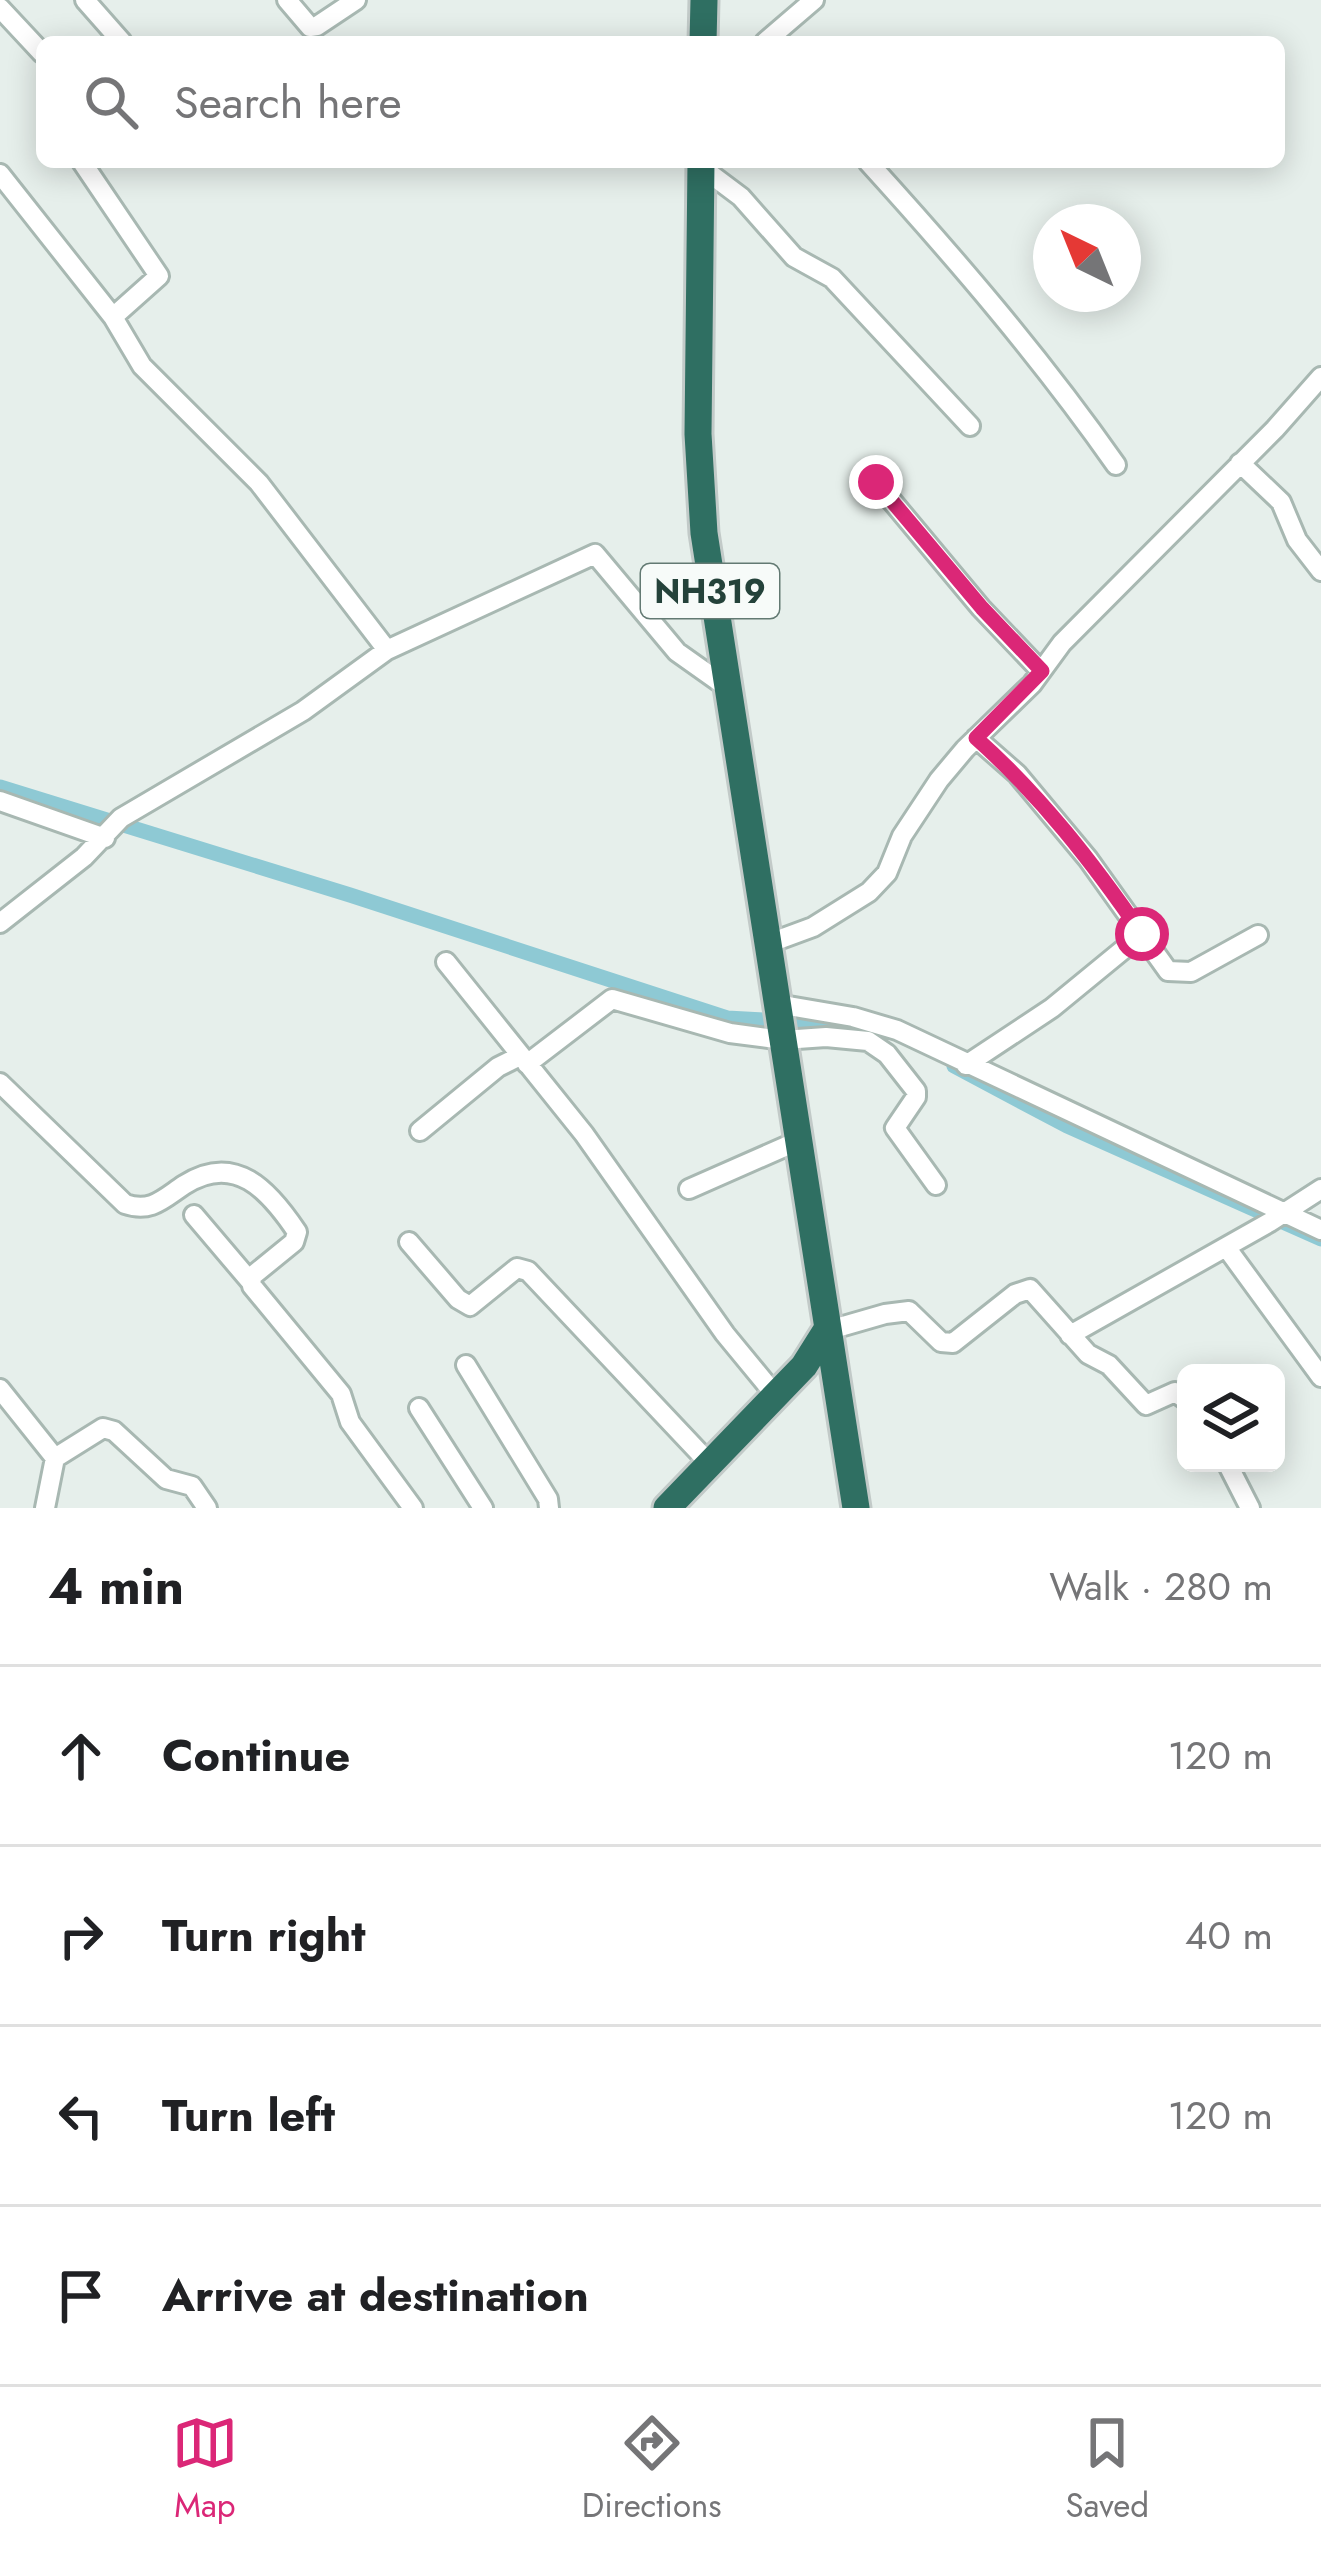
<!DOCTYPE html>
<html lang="en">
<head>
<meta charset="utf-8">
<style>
	body { margin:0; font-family:Jost,sans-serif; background:#f6f6f6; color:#202124 }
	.controls { position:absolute; right:36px; bottom:36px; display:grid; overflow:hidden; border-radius:18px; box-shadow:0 6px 30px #0003 }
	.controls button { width:108px; height:108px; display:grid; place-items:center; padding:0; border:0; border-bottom:3px solid #e0e0e0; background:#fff; color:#202124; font:60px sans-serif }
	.compass { position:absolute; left:1033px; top:204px; width:108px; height:108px; border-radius:50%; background:#fff; box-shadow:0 6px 30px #0003; rotate:317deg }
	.stop { position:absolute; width:36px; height:36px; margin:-27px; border:9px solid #db2777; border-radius:50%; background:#fff }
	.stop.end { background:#db2777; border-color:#fff; box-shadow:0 3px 12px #0008 }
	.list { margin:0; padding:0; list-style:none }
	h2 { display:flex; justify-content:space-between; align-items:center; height:156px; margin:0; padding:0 48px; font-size:51px }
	h2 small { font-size:39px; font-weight:400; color:#757577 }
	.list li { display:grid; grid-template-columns:78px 1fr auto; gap:36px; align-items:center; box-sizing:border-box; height:180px; padding:0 48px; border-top:3px solid #e0e0e0 }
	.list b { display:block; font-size:45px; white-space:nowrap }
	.list em { font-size:39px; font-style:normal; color:#757577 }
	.icon { flex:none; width:66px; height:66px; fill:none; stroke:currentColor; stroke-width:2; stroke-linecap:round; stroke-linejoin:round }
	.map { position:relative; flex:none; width:1321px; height:1508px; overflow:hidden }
	.search { position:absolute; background:#fff; box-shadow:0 6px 30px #0003; left:36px; right:36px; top:36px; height:132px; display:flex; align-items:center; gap:30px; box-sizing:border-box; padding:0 42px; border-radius:18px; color:#757577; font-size:45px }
	.sheet { height:876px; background:#fff }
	nav { display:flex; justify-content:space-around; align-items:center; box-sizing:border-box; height:168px; border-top:3px solid #e0e0e0; background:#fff; font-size:33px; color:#757577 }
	nav a { display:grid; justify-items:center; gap:6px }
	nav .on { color:#db2777 }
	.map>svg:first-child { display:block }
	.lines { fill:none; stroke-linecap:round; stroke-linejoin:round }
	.canal { stroke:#8ec9d4; stroke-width:15 }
	.minor-casing { stroke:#a8b8b2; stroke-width:24 }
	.highway-casing { stroke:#c2cac8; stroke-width:33 }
	.minor { stroke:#fff; stroke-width:18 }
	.highway { stroke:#2f6f62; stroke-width:27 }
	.route { stroke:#db2777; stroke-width:15 }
	.labels { text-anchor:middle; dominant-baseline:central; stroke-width:10; stroke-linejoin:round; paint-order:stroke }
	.shield { fill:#f7fbf9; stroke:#637a73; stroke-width:3 }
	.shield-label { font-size:33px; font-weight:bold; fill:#24423a }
</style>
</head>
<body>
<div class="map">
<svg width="1321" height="1508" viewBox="0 0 1321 1508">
	<rect width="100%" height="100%" fill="#e6efeb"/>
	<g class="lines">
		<path class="canal" d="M0 787 350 895 727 1018 843 1024
			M954 1066 1067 1126 1321 1239"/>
		<defs>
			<path id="minor" d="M85 0 122 42
				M287 0 310 27 317 26 356 0
				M0 8 42 53
				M765 42 814 0
				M82 162 159 276 113 317
				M868 162C956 259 1041 358 1116 465
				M701 167 741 197 794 257 832 278 970 426
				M0 174 113 317 142 366 259 483 387 650
				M1240 463 1281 502 1297 540 1321 571
				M876 482 981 608 1041 671
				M976 738 1017 774 1088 859 1168 971 1191 972 1258 935
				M0 801 105 838
				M0 923 84 857 121 818 303 711 387 650 595 554 677 652 725 686
				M767 944 813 927 869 892 887 873 902 836 939 780 965 749 1032 684 1062 643 1275 429 1321 377
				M446 962 584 1134 725 1334 776 1396
				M777 1004 853 1017 897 1030 1321 1230
				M527 1064 612 999 730 1033 783 1040 826 1037 868 1041 887 1054 916 1091V1097L895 1128 936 1185
				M966 1065 1052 1008 1141 935
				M0 1083 125 1204C151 1213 163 1199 184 1185 235 1152 269 1190 297 1232L294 1242 251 1277 252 1286 341 1394 350 1422 413 1508
				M420 1131 498 1067 520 1056
				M689 1189 798 1141
				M194 1215 250 1281
				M409 1242 458 1299 470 1306 517 1268 528 1271 710 1464
				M1226 1247 1321 1377
				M826 1331 885 1314 909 1311 941 1342 953 1343 1015 1294 1030 1289 1088 1354 1109 1365 1146 1405 1175 1392 1186 1400
				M1070 1335 1270 1222 1321 1189
				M466 1365 548 1499 549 1508
				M0 1389 55 1458 45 1508
				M419 1408 483 1508
				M55 1458 103 1428 114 1431 166 1479 192 1486 207 1508
				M1227 1463 1250 1508"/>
			<path id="highway" d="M703 42 704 0
				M701 162 698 434 704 533 856 1508
				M667 1508 804 1366 826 1331"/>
		</defs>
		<use href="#minor" class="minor-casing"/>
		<use href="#highway" class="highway-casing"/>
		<use href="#minor" class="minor"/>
		<use href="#highway" class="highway"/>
	</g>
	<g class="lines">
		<path class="route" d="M876 482 982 608 1042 671 976 738C1041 796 1093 863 1142 934"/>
	</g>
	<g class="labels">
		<rect class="shield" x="641" y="564" width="138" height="54" rx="9"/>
		<g class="shield-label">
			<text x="710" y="591">NH319</text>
		</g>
	</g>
</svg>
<div class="controls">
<button><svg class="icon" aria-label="layers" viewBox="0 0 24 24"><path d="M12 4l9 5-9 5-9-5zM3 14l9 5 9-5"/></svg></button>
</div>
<svg class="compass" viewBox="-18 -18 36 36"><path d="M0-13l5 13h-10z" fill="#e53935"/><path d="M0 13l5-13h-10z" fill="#757577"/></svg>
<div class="stop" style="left:1142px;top:934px"></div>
<div class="stop end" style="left:876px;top:482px"></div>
<div class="search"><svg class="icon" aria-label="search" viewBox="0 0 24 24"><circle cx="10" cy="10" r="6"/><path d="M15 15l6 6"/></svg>Search here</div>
</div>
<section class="sheet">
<h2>4 min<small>Walk · 280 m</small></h2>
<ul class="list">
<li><svg class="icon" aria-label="ahead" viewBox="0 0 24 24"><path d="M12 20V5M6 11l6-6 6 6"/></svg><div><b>Continue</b></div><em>120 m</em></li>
<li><svg class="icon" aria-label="right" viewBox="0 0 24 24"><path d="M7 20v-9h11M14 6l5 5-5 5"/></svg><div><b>Turn right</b></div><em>40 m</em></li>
<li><svg class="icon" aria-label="left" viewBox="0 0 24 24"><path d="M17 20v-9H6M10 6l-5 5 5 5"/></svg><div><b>Turn left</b></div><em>120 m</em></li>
<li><svg class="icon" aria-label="arrive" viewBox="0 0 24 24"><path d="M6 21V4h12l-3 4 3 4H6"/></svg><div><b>Arrive at destination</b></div></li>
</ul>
</section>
<nav>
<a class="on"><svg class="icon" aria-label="map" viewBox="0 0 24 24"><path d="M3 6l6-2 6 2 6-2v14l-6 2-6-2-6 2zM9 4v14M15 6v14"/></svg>Map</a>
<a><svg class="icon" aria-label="directions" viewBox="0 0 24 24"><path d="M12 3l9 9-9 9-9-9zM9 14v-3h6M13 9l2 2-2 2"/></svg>Directions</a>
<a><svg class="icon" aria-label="saved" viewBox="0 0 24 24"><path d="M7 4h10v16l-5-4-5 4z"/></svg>Saved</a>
</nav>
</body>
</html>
